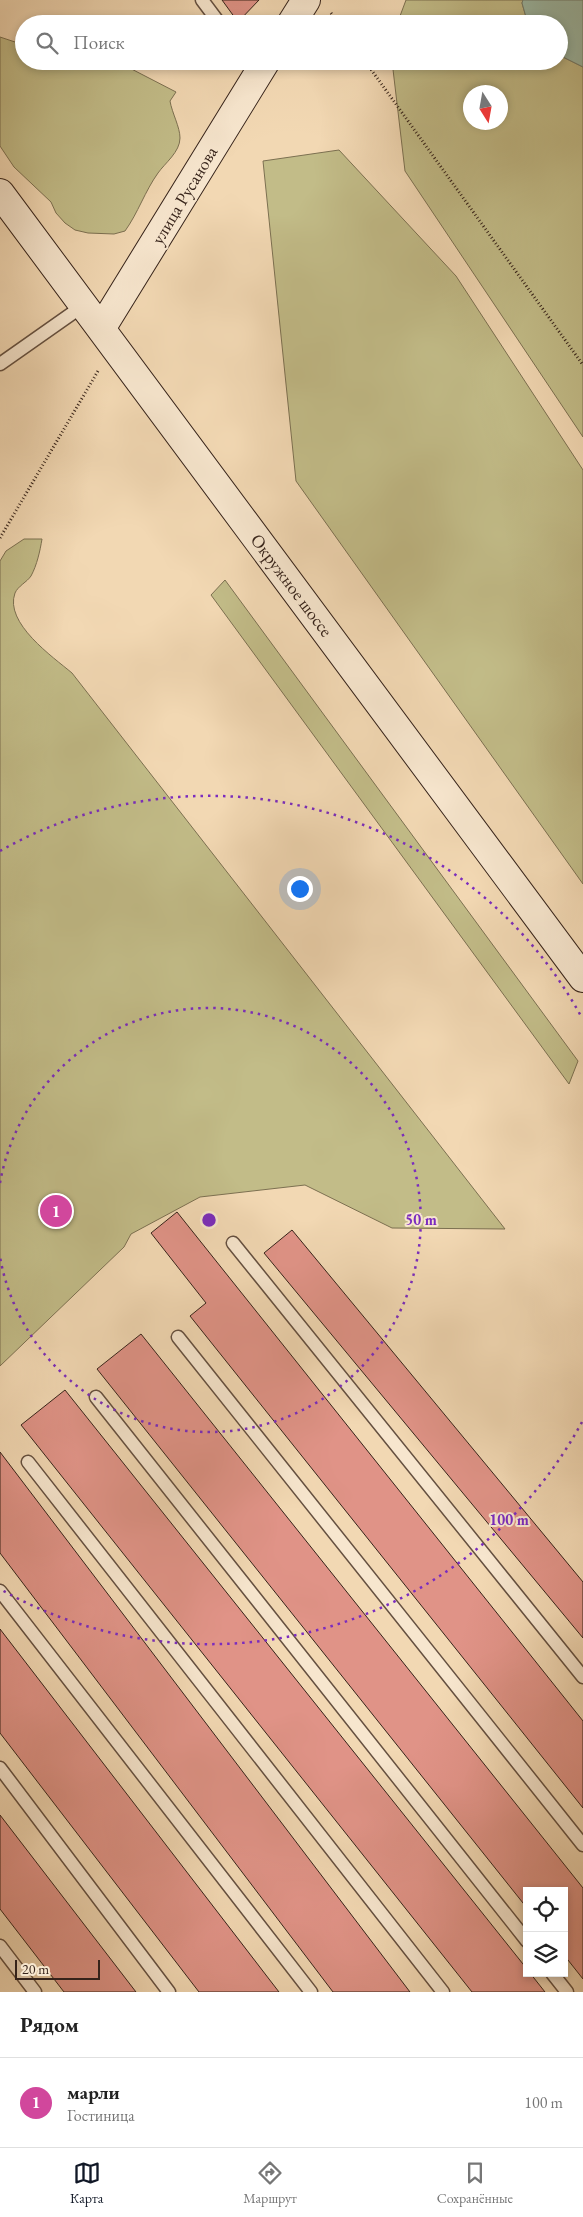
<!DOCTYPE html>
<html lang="ru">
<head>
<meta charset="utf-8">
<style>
	body { margin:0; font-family:"EB Garamond",serif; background:#f2f2f2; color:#222 }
	.controls { position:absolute; right:15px; bottom:15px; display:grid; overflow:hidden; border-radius:0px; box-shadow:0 2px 8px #0003 }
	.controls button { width:45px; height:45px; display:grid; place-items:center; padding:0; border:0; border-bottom:1px solid #e0e0e0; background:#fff; color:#222; font:25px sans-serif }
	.compass { position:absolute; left:463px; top:85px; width:45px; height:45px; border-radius:50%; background:#fff; box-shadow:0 2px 8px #0003; rotate:169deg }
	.scale { position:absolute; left:15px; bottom:12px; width:85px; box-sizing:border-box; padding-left:5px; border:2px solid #36231a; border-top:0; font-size:14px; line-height:18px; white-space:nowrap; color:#36231a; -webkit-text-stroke:4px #f7e6ce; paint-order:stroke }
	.you { position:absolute; left:299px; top:888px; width:18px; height:18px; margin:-12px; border:4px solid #fff; border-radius:50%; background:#1a73e8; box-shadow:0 0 0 8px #1a73e833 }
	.badge { display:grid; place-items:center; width:32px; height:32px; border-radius:50%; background:#111827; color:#fff; font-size:16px; font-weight:700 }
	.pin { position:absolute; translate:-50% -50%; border:2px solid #fff; box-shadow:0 1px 5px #0006 }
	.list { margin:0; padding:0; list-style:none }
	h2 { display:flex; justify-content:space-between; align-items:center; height:65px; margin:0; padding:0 20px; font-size:21px }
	h2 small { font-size:16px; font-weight:400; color:#767676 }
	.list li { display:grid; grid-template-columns:32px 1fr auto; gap:15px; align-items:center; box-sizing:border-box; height:90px; padding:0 20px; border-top:1px solid #e0e0e0 }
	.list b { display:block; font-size:19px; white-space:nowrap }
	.list p { margin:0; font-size:16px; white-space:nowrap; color:#767676 }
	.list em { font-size:16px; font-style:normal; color:#767676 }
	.icon { flex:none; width:28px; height:28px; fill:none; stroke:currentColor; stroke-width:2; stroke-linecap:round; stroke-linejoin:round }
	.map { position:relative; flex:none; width:583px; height:1992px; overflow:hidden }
	.search { position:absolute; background:#fff; box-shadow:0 2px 8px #0003; left:15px; right:15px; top:15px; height:55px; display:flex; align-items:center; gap:12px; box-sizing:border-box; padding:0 18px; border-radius:28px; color:#767676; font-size:19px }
	.sheet { height:155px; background:#fff }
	nav { display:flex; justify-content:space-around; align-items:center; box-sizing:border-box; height:70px; border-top:1px solid #e0e0e0; background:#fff; font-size:14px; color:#767676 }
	nav a { display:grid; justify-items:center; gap:2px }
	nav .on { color:#111827 }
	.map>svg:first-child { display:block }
	.green { fill:#c2bc88; stroke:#7c7051; fill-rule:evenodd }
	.water { fill:#9cbba8; stroke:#737e6f }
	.building { fill:#e09387; stroke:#36231a }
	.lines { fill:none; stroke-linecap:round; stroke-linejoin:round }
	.lane-casing { stroke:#655040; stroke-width:15 }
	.secondary-casing { stroke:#36231a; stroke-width:30 }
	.path { stroke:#36231a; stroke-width:3; stroke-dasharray:1 2.5; stroke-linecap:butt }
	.lane { stroke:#f7e6ce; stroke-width:12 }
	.secondary { stroke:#f7e6ce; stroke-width:28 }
	.ring { fill:none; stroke:#7b2cbf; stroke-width:2.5; stroke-dasharray:2.5 5 }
	.labels { text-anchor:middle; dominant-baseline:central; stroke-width:4; stroke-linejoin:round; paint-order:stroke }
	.street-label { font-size:18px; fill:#36231a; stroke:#f7e6ce }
	.centre { fill:#7b2cbf; stroke:#f7e6ce; stroke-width:2.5 }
	.ring-label { font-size:15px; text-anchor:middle; font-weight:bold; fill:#7b2cbf; stroke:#f7e6ce; stroke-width:4; stroke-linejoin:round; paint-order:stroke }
</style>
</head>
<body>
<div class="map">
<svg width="583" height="1992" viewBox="0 0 583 1992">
	<rect width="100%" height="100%" fill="#f2d8b3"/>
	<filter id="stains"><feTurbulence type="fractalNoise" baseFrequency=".004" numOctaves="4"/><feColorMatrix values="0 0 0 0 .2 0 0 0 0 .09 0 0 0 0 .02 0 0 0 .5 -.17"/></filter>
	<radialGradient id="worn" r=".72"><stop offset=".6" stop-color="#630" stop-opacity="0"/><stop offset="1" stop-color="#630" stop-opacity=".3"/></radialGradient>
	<path class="green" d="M406 0H523L522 3 528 24H397Z
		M0 37 24 45V61H116L176 92 170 101C172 113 180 127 180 138 180 152 165 163 158 173 145 191 138 213 125 231L114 234 88 233 75 230 65 223 56 213 51 202 14 167 0 146Z
		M559 55 583 67V437L405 171 392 61H559ZM470 92H500V122H470Z
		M339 150 456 276 583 470V884L296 481 263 161Z
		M24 539H42C40 551 37 565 31 576 27 582 18 586 15 593 4 623 53 657 72 673L505 1229 392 1228 305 1185 200 1197 131 1234 124 1247 0 1366V561L6 551Z
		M225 580 578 1061 569 1084 211 595Z"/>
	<path class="water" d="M523 0H583V67L559 55V24H528L522 3Z"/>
	<path class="building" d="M222 0H259L238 22Z
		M177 1212 583 1721V1808L190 1316 206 1303 151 1233Z
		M292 1230 583 1582V1638L264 1253Z
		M141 1334 583 1888V1979L564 1955V1891H527V1908L97 1369Z
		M65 1390 527 1969V1973H530L545 1992H472L21 1425Z
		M0 1452 410 1992H333L0 1553Z
		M0 1629 279 1992H199L0 1733Z
		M0 1815 136 1992H64L0 1909Z"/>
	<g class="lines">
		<defs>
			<path id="lane" d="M202 0 220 24
				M0 364 84 305
				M233 1243 583 1677
				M178 1337 583 1845
				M96 1397 527 1941
				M28 1462 443 1992
				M0 1591 311 1992
				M0 1768 169 1992
				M0 1946 35 1992
				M552 1973 567 1992"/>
			<path id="secondary" d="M291 24 306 0
				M0 193 583 978
				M101 329 266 61"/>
		</defs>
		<use href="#lane" class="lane-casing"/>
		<use href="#secondary" class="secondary-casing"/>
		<path class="path" d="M331 13 339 24
			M365 61 583 365
			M0 538 98 371"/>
		<use href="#lane" class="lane"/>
		<use href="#secondary" class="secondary"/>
	</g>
	<g class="ring">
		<path d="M0 1183A212 212 0 1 1 0 1257"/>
		<path d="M582 1422A424 424 0 0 1 0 1589M0 851A424 424 0 0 1 582 1018"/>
	</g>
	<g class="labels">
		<g class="street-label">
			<text transform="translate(184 195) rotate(-59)">улица Русанова</text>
			<text transform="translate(292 585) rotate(53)">Окружное шоссе</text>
		</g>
	</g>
	<circle cx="209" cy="1220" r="8" class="centre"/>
	<g class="ring-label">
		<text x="421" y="1225">50 m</text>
		<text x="509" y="1525">100 m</text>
	</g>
	<rect width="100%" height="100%" filter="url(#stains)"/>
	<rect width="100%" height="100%" fill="url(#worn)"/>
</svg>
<div class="controls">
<button><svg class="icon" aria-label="locate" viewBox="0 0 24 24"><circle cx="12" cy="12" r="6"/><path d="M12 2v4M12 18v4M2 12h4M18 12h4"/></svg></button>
<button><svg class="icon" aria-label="layers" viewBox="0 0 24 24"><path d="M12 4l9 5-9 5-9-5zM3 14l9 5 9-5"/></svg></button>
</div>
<svg class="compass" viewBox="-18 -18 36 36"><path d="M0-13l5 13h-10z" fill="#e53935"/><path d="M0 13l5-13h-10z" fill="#767676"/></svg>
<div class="scale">20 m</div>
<div class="you"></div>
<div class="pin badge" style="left:56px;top:1211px;background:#d1479c">1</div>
<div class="search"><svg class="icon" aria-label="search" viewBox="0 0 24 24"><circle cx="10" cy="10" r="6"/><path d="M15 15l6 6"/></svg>Поиск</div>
</div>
<section class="sheet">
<h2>Рядом<small></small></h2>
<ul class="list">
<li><span class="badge" style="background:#d1479c">1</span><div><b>марли</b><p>Гостиница</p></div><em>100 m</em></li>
</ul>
</section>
<nav>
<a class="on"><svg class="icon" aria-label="map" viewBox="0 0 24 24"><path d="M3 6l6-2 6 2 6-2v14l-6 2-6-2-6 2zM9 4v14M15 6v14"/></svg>Карта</a>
<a><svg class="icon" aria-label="directions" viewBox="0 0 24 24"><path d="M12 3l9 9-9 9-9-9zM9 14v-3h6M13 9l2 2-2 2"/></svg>Маршрут</a>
<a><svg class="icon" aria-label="saved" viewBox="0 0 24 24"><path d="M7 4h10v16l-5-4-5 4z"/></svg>Сохранённые</a>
</nav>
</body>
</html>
